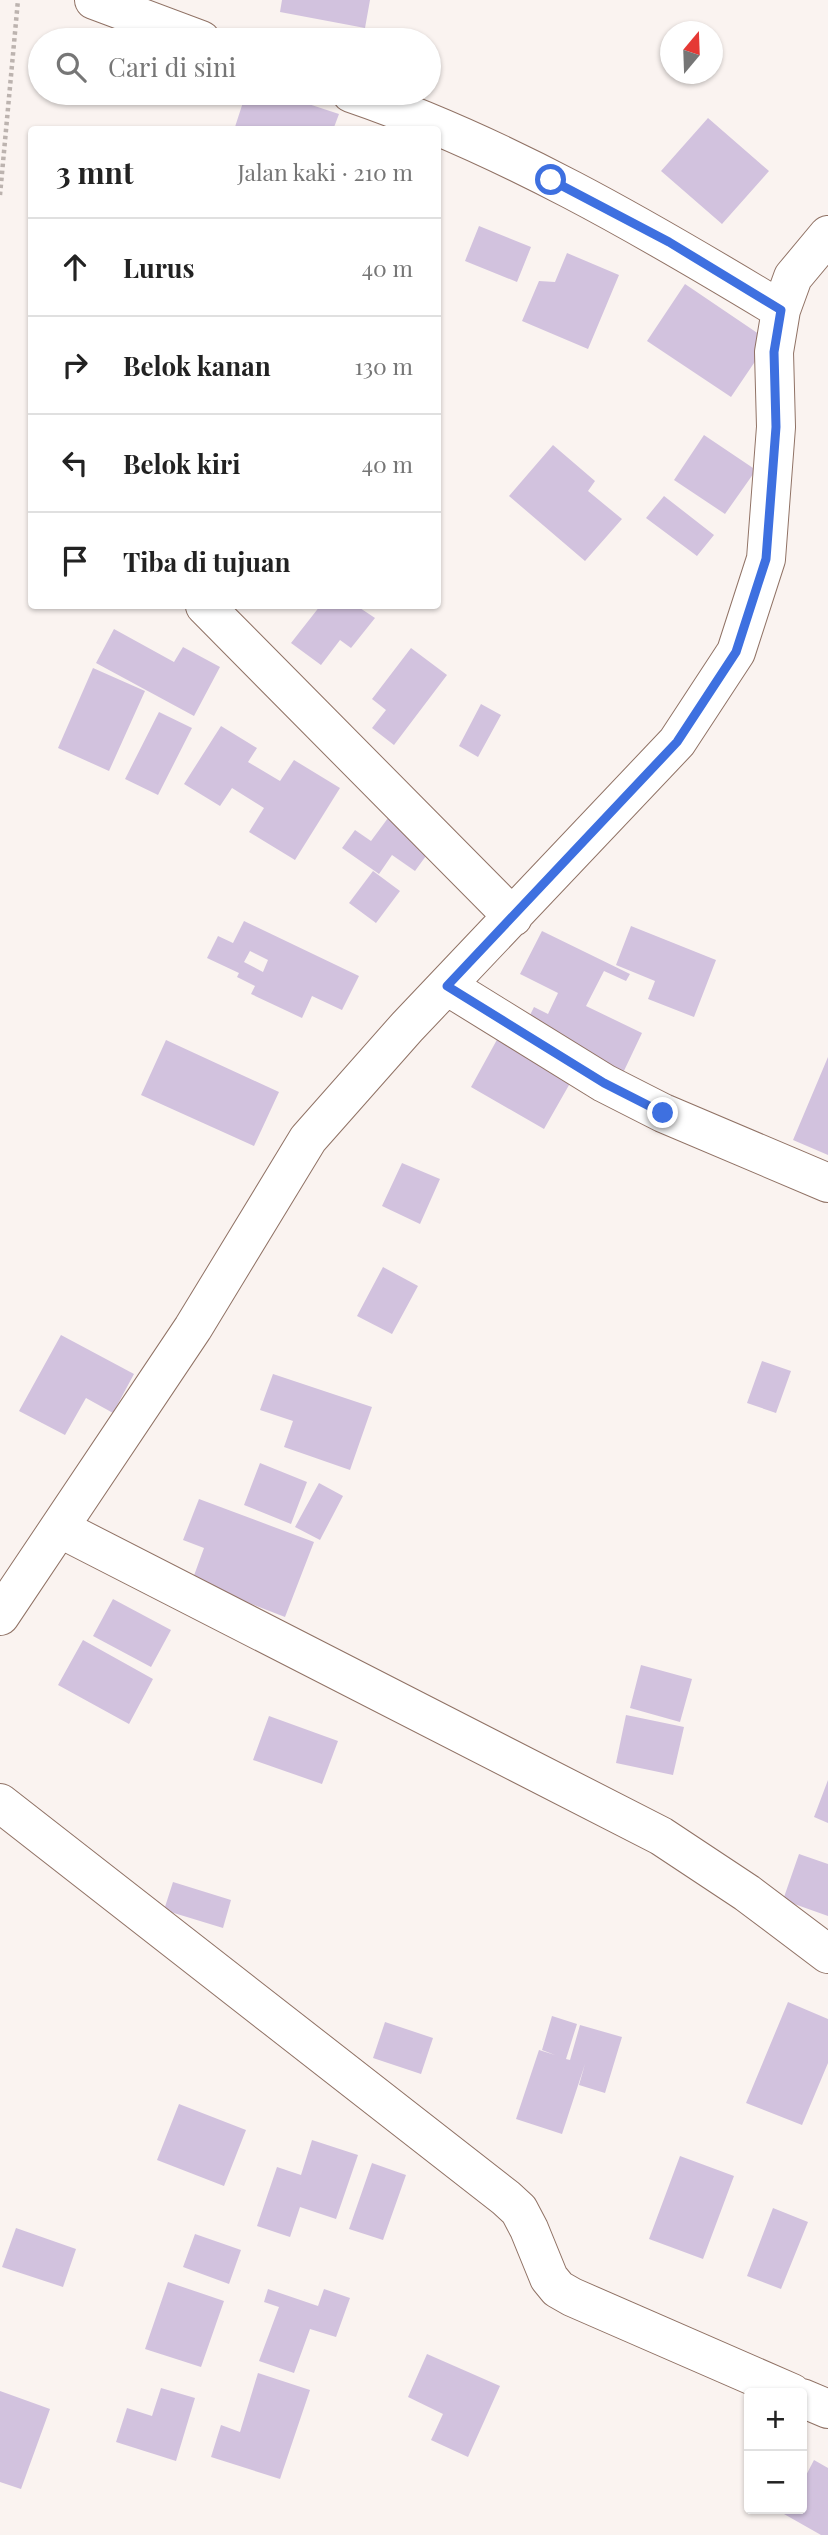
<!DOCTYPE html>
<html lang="id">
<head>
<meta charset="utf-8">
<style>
	body { margin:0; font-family:"Playfair Display",serif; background:#f2f2f2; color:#222 }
	.controls { position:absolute; right:21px; bottom:21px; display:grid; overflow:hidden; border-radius:7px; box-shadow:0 2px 5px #0004 }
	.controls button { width:63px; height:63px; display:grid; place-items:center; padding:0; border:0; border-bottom:2px solid #e0e0e0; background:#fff; color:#222; font:35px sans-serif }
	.compass { position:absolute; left:660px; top:21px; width:63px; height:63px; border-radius:50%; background:#fff; box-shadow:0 2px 5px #0004; rotate:19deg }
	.stop { position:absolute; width:21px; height:21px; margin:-16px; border:5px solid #3e70e0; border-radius:50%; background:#fff }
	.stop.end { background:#3e70e0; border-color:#fff; box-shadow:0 2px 7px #0008 }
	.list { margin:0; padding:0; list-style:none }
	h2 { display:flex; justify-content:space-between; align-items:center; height:91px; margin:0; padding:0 28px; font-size:30px }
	h2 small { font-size:23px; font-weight:400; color:#767676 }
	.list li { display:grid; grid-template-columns:46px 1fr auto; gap:21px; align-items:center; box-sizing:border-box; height:98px; padding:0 28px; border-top:2px solid #e0e0e0 }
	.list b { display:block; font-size:26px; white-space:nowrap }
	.list em { font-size:23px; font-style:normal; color:#767676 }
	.icon { flex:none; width:38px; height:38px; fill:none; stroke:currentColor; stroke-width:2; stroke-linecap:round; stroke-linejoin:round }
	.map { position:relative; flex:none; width:828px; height:2535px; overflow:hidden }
	.search { position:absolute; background:#fff; box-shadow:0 2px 5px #0004; left:28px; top:28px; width:413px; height:77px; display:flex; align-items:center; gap:18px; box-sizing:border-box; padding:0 24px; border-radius:38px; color:#767676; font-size:26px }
	.panel { position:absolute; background:#fff; box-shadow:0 2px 5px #0004; left:28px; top:126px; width:413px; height:483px; border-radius:7px }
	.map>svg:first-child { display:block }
	.building { fill:#d2c2de; fill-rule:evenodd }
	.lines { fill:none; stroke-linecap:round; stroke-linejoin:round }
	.minor-casing { stroke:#907265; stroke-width:40 }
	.path { stroke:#bcb3af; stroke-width:4.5; stroke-dasharray:3.5 3.5; stroke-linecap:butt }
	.minor { stroke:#fff; stroke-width:38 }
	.route { stroke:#3e70e0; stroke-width:9 }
</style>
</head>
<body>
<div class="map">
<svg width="828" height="2535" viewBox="0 0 828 2535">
	<rect width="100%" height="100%" fill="#faf3f0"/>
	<path class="building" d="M282 0H370L365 28 280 12Z
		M246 93H275L339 114 333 130H234Z
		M708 118 769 171 722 224 661 171Z
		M479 226 531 247 517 282 465 261Z
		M567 253 619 275 588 349 522 321 539 281 555 282Z
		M685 284 769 341 731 397 647 341Z
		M704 435 756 470 725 514 674 480Z
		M553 445 595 481 588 491 622 519 585 561 509 496Z
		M664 496 714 535 697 556 646 518Z
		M320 606H357L375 618 351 648 340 640 321 665 291 643Z
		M114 629 174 662 183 647 220 667 194 716 96 663Z
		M411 648 447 675 394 745 372 728 386 710 372 699Z
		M93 668 145 691 109 771 58 748Z
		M481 704 501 715 478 757 459 746Z
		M159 712 192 728 158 795 125 779Z
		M221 726 257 748 248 762 280 781 294 760 340 788 295 860 249 832 264 808 232 788 220 806 184 784Z
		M388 818 431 849 415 871 392 855 379 874 342 848 355 830 371 841Z
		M373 871 400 891 376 923 349 903Z
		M244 921 359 976 342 1010 312 996 302 1018 251 994 255 986 237 977 239 973 207 958 218 936 233 943ZM250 951 268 960 263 972 244 962Z
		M631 926 716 960 694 1017 648 999 655 981 616 965Z
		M542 931 630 974 626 981 604 971 586 1006 642 1033 622 1075 524 1027 534 1007 548 1014 558 993 520 974Z
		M499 1036 573 1078 544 1129 471 1087Z
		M166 1040 279 1092 254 1146 141 1095Z
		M828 1057V1155L793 1140Z
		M402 1163 440 1179 420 1224 382 1206Z
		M383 1267 418 1286 392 1334 357 1316Z
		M61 1335 134 1374 113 1413 86 1398 65 1435 19 1411Z
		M762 1361 791 1371 776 1413 747 1403Z
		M273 1374 372 1407 350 1470 284 1447 293 1421 260 1410Z
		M260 1463 307 1482 291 1524 244 1505Z
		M319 1483 343 1496 320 1540 295 1527Z
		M199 1499 314 1542 285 1617 192 1581 204 1548 183 1540Z
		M113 1599 171 1630 151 1667 93 1636Z
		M83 1640 153 1679 129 1724 58 1685Z
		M641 1665 692 1679 680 1722 630 1708Z
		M626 1715 684 1727 673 1775 616 1763Z
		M269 1716 338 1741 322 1784 253 1760Z
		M828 1780V1823L814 1817Z
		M799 1854 828 1864V1916L783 1900Z
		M173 1882 231 1900 223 1928 164 1910Z
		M788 2002 828 2019V2063L802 2125 746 2103Z
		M552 2016 577 2024 566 2059 570 2060 580 2025 622 2037 605 2093 579 2085 585 2064 562 2134 516 2119 539 2050 555 2055 542 2050Z
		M385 2022 433 2038 421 2074 373 2058Z
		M179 2104 246 2130 224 2186 157 2160Z
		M312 2140 358 2155 336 2219 300 2207 290 2237 257 2226 277 2167 301 2175Z
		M680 2156 734 2176 703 2259 649 2239Z
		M372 2163 406 2175 383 2240 349 2229Z
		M773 2208 808 2222 781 2289 747 2276Z
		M16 2228 76 2249 63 2287 2 2267Z
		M195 2234 241 2250 229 2284 183 2267Z
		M168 2282 224 2301 201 2367 145 2349Z
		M268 2289 318 2306 324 2289 350 2298 336 2337 310 2329 294 2373 259 2361 279 2307 264 2302Z
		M427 2354 500 2386 468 2457 431 2440 443 2414 408 2397Z
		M258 2373 310 2390 280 2479 211 2457 221 2425 240 2432Z
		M161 2388 195 2398 176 2461 116 2442 127 2408 152 2416Z
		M0 2391 50 2409 21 2489 0 2482Z
		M814 2460 828 2468V2535H821L784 2514 787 2509H802V2483Z"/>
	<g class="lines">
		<defs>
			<path id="minor" d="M94 0 201 40
				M351 93C503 145 644 227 781 310
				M205 606 513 917
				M447 986 604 1083 663 1113 828 1183
				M59 1528 661 1836 747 1893 828 1954
				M0 1616 193 1328 308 1139 407 1027 677 742 736 652 766 559 776 427 774 352 781 310 793 277 828 235
				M0 1803 506 2198 519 2210 529 2229 549 2278 558 2289 572 2297 792 2393
				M802 2398 828 2409"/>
		</defs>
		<use href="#minor" class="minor-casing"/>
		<path class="path" d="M0 195 18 0"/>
		<use href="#minor" class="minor"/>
	</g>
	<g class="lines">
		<path class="route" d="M551 180 669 242 781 310 774 352 776 427 766 559 736 652 677 742 447 986 604 1083 663 1113"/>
	</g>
</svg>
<div class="controls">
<button>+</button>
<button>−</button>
</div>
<svg class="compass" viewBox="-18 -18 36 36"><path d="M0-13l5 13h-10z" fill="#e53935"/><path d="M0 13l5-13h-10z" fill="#767676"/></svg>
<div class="stop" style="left:551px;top:180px"></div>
<div class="stop end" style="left:663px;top:1113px"></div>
<div class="search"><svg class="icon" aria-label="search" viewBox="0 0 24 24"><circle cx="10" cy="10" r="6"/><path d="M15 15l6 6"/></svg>Cari di sini</div>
<section class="panel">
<h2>3 mnt<small>Jalan kaki · 210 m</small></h2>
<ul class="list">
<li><svg class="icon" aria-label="ahead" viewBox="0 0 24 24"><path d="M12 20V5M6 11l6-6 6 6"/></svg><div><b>Lurus</b></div><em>40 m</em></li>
<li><svg class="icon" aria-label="right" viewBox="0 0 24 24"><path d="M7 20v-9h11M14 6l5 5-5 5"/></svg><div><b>Belok kanan</b></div><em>130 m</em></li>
<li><svg class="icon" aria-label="left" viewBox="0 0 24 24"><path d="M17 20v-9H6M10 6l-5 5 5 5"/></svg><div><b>Belok kiri</b></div><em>40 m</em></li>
<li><svg class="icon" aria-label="arrive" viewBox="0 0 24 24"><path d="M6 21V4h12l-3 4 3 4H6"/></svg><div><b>Tiba di tujuan</b></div></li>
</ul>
</section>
</div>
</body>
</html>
